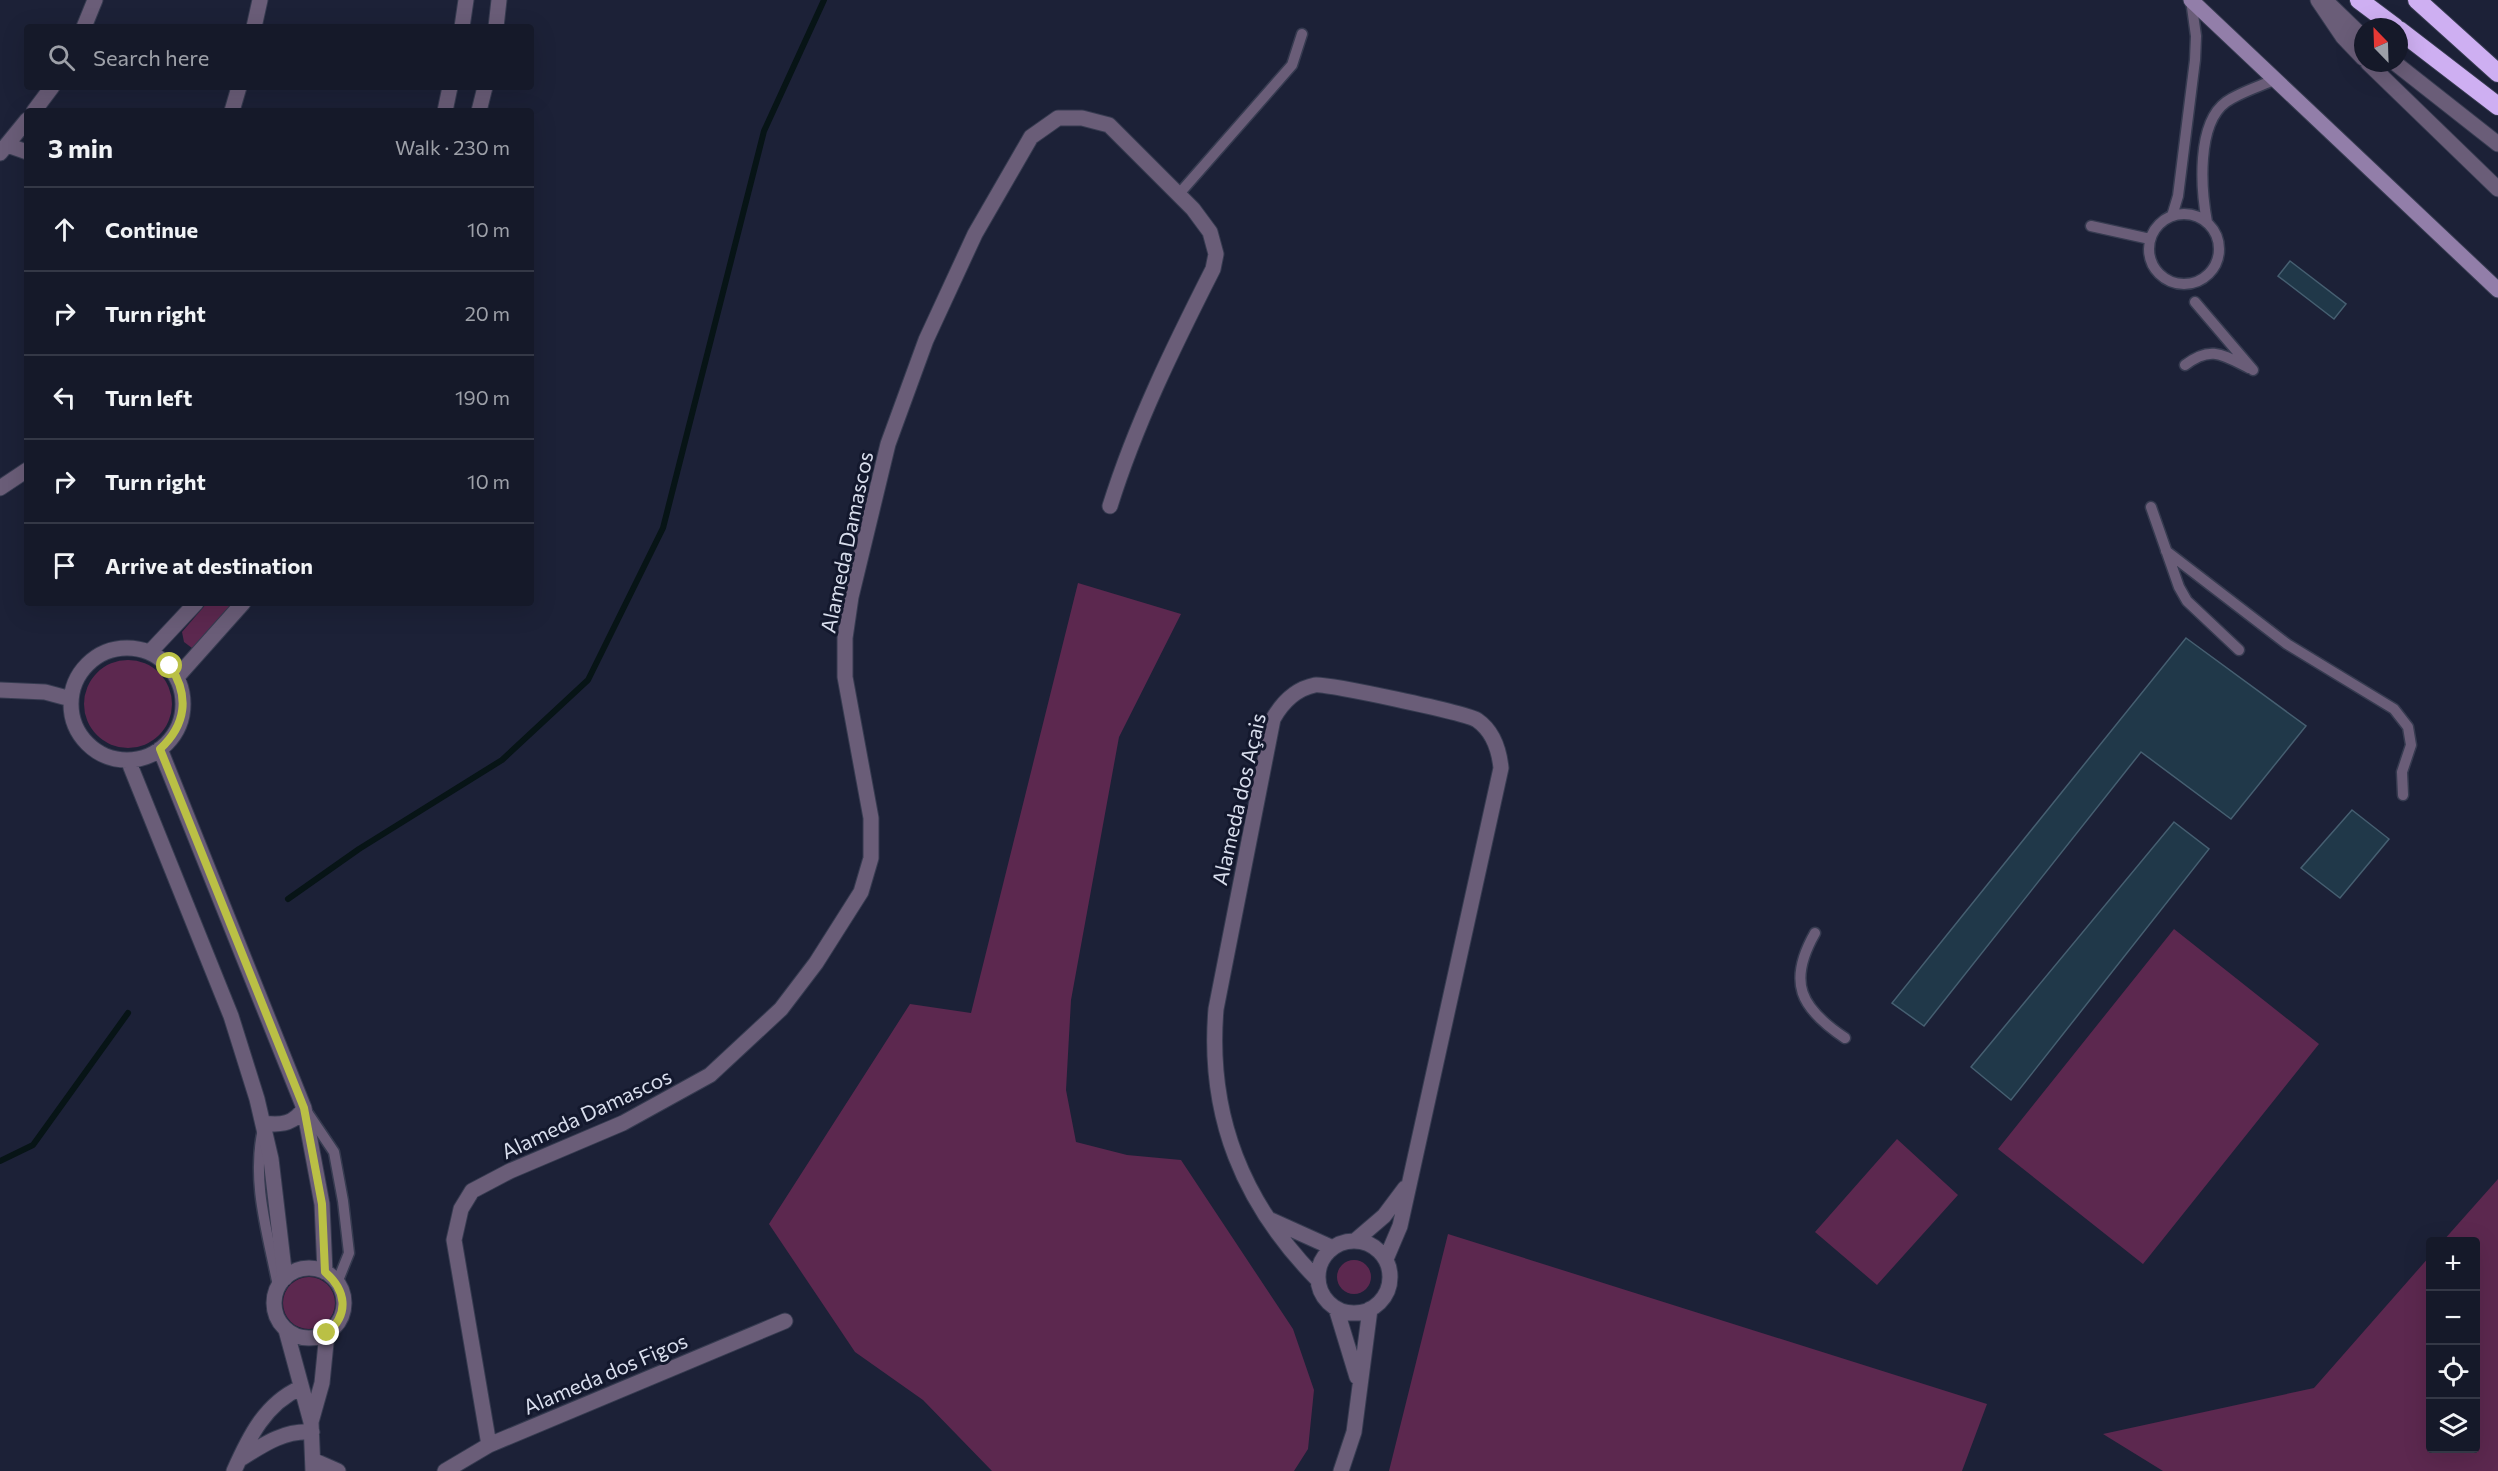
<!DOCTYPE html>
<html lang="en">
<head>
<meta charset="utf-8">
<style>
	body { margin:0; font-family:Commissioner,sans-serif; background:#222635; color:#f1f3f6 }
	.controls { position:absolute; right:18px; bottom:18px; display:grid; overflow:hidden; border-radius:6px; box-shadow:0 6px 24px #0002 }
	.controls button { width:54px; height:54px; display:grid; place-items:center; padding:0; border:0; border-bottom:2px solid #343846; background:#151929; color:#f1f3f6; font:30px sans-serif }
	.compass { position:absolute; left:2354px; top:18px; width:54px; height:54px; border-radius:50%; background:#151929; box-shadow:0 6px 24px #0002; rotate:337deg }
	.stop { position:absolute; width:18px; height:18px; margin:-14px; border:4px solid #bac045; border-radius:50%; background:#fff }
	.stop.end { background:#bac045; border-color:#fff; box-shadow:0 2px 6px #0008 }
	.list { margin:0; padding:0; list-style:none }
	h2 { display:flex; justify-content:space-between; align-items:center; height:78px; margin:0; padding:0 24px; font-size:26px }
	h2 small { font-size:20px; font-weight:400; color:#9da0a8 }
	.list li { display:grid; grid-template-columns:39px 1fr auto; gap:18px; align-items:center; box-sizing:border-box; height:84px; padding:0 24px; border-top:2px solid #343846 }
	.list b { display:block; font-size:22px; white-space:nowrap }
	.list em { font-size:20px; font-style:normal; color:#9da0a8 }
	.icon { flex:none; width:33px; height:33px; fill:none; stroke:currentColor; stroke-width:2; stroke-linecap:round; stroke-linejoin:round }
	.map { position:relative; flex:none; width:2498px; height:1471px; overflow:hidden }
	.search { position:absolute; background:#151929; box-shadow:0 6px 24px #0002; left:24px; top:24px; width:510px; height:66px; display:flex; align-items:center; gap:15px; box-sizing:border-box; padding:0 21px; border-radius:6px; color:#9da0a8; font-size:22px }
	.panel { position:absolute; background:#151929; box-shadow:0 6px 24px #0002; left:24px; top:108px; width:510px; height:498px; border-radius:6px }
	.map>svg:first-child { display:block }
	.green { fill:#5c284f }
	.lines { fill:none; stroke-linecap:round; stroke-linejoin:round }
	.stream { stroke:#071416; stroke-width:6 }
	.building { fill:#203849; stroke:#465f71; stroke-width:1.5 }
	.service-casing { stroke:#363b50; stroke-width:13 }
	.minor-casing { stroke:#363b50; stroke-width:17 }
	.secondary-casing { stroke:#363b50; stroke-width:17 }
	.motorway-casing { stroke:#363b50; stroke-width:20 }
	.service { stroke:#6a5d78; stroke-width:10 }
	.minor { stroke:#6a5d78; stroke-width:15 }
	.secondary { stroke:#927ea9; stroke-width:15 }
	.motorway { stroke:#ceaff2; stroke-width:18 }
	.route { stroke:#bac045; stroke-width:8 }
	.labels { text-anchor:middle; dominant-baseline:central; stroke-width:6; stroke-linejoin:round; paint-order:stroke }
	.street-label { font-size:21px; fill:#d9deed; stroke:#13182d }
</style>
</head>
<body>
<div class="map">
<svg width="2498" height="1471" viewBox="0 0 2498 1471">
	<rect width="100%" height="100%" fill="#1c2137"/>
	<path class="green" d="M1078 583 1181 614 1119 737 1071 1000 1066 1090 1076 1142 1127 1155 1181 1160 1293 1329 1314 1390 1308 1449 1294 1471H992L923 1400 855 1352 769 1224 910 1004 971 1013Z
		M207 603H232C223 613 200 645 192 648L184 642 182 632Z
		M84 704a44 44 0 1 1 88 0a44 44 0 1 1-88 0Z
		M2174 929 2319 1044 2143 1264 1998 1149Z
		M1897 1139 1958 1195 1877 1285 1815 1232Z
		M2498 1179V1471H2163L2103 1434 2314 1388 2430 1256V1448H2476V1242L2443 1241Z
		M1448 1234 1987 1404 1962 1471H1389Z
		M1337 1277a17 17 0 1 1 34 0a17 17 0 1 1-34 0Z
		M283 1303a26 26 0 1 1 52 0a26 26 0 1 1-52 0Z"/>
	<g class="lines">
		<path class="stream" d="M288 899 359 849 502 760 588 680 663 528 764 131 824 0
			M0 1161 33 1145 128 1013"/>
	</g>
	<path class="building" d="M2290 261 2346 304 2334 319 2278 276Z
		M2186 638 2306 726 2231 819 2141 752 1924 1026 1892 1003Z
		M2352 810 2389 839 2340 898 2301 868Z
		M2174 822 2209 849 2011 1100 1971 1067Z"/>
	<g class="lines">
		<defs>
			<path id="service" d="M1178 195 1292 65 1302 34
				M2149 249a35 35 0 1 1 70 0a35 35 0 1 1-70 0Z
				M2172 216 2178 196 2195 60 2196 36 2191 0
				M2207 222C2201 190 2196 124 2226 102 2240 92 2261 86 2276 79
				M2091 226 2150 239
				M2195 302 2253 370
				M2185 365C2211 345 2223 355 2249 368
				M2151 507 2179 587 2187 601 2239 650
				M2166 551 2287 644 2394 709 2408 727 2411 745 2402 772 2403 795
				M1815 933C1787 982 1800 1008 1845 1038
				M307 1112 334 1152 343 1201 349 1253 337 1283
				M263 1129C251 1182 268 1234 278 1286"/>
			<path id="minor" d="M2318 0 2343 37 2363 58
				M2330 5 2363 37
				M84 27 95 0
				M254 27 260 0
				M462 27 466 0
				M496 27 499 0
				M2368 63 2498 189
				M2395 63 2498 144
				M34 111 52 87
				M232 111 239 87
				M445 111 450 87
				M479 111 485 87
				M7 145 27 152
				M0 153 27 120
				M0 488 27 470
				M71 704a56 56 0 1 1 112 0a56 56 0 1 1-112 0Z
				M150 652 196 603
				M177 677 243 603
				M0 690 45 692 71 699
				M160 749 304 1108 322 1204 325 1272
				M128 760 231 1016 257 1099 271 1159 285 1278
				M264 1123C281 1126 295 1123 304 1108
				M1271 1220 1333 1248
				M1356 1240 1384 1216 1405 1188
				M1318 1277a36 36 0 1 1 72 0a36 36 0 1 1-72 0Z
				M274 1303a35 35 0 1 1 70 0a35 35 0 1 1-70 0Z
				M1318 1280C1243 1204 1207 1116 1216 1009L1273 719C1282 703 1295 689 1315 685 1326 683 1466 713 1477 720 1493 731 1499 749 1501 768L1400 1226 1386 1259
				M1336 1308 1357 1377
				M286 1330 311 1422 313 1471
				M311 1422 322 1383 327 1333
				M489 1445 454 1240 461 1209 472 1191 510 1171 623 1123 710 1075 781 1009 816 963 861 892 871 858V818L845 677V638L851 597 888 444 926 340 975 234 1031 137 1058 118H1082L1109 125 1193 209 1210 232 1216 254 1213 269C1174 346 1136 423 1110 506
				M242 1458C264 1444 285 1430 312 1432
				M313 1460 338 1471
				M234 1471C249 1437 265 1404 300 1388
				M445 1471 489 1445 785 1321
				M1341 1471 1354 1432 1370 1309"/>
			<path id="secondary" d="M2191 0 2498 290"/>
			<path id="motorway" d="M2359 0 2395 27
				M2417 0 2498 73
				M2399 30 2498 106"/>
		</defs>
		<use href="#service" class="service-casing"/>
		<use href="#minor" class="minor-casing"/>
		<use href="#secondary" class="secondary-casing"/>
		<use href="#motorway" class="motorway-casing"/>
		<use href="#service" class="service"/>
		<use href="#minor" class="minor"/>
		<use href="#secondary" class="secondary"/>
		<use href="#motorway" class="motorway"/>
	</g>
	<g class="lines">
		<path class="route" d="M170 666C190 696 186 725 160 749L304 1108 322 1204 325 1272C346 1290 350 1314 327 1333"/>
	</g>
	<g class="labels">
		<g class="street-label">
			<text transform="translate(846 542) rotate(-78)">Alameda Damascos</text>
			<text transform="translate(1238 799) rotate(-77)">Alameda dos Açais</text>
			<text transform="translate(586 1113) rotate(-25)">Alameda Damascos</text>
			<text transform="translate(605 1373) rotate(-23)">Alameda dos Figos</text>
		</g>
	</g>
</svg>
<div class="controls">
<button>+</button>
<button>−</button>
<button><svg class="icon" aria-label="locate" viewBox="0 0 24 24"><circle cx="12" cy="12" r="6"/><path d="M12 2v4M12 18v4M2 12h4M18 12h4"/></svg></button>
<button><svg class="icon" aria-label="layers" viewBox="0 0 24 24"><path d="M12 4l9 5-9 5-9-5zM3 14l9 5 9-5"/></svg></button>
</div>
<svg class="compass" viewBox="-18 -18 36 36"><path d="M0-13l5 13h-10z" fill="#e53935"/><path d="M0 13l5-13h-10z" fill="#9da0a8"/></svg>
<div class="stop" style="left:170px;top:666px"></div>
<div class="stop end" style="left:327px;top:1333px"></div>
<div class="search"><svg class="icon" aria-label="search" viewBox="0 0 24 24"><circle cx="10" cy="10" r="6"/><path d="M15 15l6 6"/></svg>Search here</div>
<section class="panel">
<h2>3 min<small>Walk · 230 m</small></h2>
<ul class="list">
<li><svg class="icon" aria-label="ahead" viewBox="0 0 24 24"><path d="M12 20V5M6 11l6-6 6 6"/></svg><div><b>Continue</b></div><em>10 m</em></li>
<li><svg class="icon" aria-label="right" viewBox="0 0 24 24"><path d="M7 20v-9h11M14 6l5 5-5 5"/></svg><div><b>Turn right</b></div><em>20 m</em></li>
<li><svg class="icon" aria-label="left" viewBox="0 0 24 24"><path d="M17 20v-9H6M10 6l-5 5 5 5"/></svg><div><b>Turn left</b></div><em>190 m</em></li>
<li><svg class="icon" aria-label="right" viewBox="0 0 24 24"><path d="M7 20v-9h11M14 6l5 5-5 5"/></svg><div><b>Turn right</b></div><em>10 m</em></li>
<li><svg class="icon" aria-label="arrive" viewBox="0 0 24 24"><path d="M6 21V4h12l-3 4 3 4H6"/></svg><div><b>Arrive at destination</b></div></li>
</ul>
</section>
</div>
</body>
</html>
